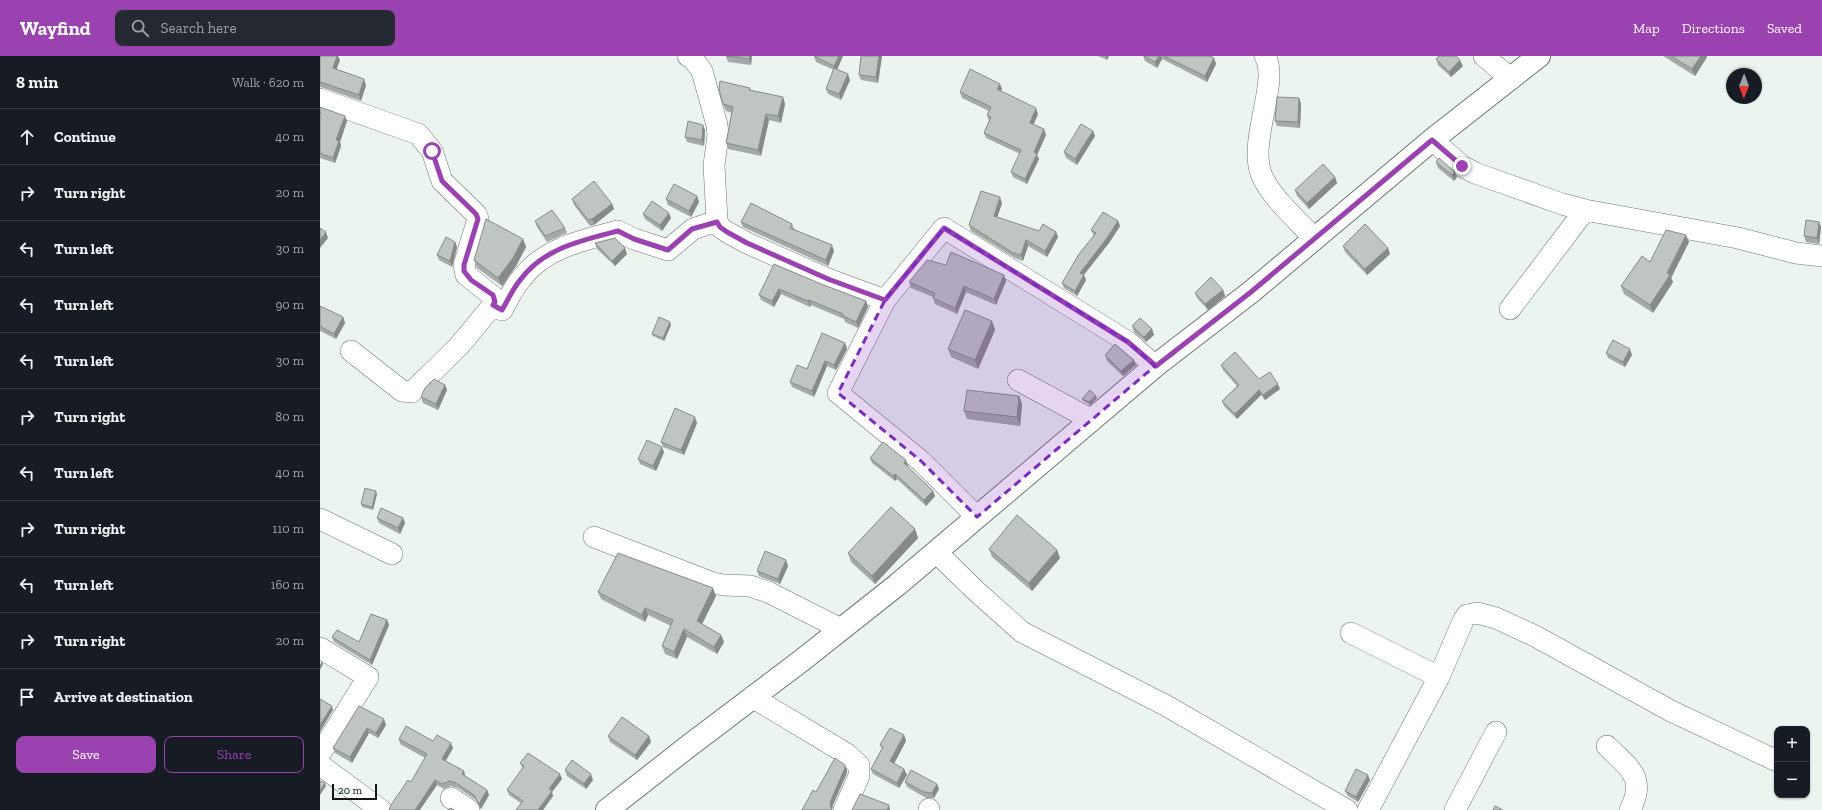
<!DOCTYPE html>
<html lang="en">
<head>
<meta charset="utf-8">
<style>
	body { margin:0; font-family:"Zilla Slab",serif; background:#242831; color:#f1f3f6 }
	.controls { position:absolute; right:12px; bottom:12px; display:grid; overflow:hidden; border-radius:8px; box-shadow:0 1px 3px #0004 }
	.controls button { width:36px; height:36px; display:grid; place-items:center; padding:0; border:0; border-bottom:1px solid #363941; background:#171b24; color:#f1f3f6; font:20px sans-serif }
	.compass { position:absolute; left:1406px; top:12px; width:36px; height:36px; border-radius:50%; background:#171b24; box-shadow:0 1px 3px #0004; rotate:181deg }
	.scale { position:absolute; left:12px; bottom:10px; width:45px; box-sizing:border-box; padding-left:4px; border:2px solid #151716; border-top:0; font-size:11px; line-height:14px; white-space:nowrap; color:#151716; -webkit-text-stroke:3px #ecf4ef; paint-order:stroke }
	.stop { position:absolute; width:12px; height:12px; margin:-9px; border:3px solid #9a43b0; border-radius:50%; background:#fff }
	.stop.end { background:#9a43b0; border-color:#fff; box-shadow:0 1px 4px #0008 }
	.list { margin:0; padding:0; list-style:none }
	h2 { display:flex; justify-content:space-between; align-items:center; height:52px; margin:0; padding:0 16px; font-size:17px }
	h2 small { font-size:13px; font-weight:400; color:#9ea1a6 }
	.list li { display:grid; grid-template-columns:26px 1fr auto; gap:12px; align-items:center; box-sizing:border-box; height:56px; padding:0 16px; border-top:1px solid #363941 }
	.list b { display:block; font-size:15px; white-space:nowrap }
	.list em { font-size:13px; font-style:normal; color:#9ea1a6 }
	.actions { display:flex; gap:8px; padding:12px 16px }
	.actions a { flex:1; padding:9px 0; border:1px solid #9a43b0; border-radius:8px; text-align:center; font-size:14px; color:#9a43b0 }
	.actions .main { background:#9a43b0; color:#fff }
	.icon { flex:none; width:22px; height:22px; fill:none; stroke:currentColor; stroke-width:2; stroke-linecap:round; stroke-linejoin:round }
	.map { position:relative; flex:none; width:1502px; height:754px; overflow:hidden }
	header { display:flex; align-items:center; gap:24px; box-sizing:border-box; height:56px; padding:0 20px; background:#9a43b0; color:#fff }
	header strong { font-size:19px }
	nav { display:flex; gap:22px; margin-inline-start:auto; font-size:14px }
	.search { width:280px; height:36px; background:#242831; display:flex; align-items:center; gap:10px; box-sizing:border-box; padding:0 14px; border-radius:8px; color:#9ea1a6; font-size:15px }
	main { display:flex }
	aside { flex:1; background:#171b24 }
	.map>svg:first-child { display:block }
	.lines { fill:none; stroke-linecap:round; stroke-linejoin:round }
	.minor-casing { stroke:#6f7672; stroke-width:22 }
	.major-casing { stroke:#6f7672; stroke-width:24 }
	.minor { stroke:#fff; stroke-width:21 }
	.major { stroke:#fff; stroke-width:22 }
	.wall { fill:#a4aaa7 }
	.shaded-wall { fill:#868b88 }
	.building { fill:#bfc6c2; stroke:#868b88 }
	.route { stroke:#9a43b0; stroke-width:5 }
	.marked { fill:#7b2cbf; fill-opacity:0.2; stroke:#7b2cbf; stroke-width:3; stroke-dasharray:8 5; stroke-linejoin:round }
</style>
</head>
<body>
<header>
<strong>Wayfind</strong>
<div class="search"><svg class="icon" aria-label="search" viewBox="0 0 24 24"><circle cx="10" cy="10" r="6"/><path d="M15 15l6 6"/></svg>Search here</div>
<nav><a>Map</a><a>Directions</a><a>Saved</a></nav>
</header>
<main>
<aside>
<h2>8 min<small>Walk · 620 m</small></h2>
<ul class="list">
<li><svg class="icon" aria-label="ahead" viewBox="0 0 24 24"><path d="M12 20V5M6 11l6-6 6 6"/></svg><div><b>Continue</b></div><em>40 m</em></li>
<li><svg class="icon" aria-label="right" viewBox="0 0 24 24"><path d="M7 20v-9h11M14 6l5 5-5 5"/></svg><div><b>Turn right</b></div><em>20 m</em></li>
<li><svg class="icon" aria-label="left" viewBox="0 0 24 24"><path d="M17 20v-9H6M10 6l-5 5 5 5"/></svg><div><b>Turn left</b></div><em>30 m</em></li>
<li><svg class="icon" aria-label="left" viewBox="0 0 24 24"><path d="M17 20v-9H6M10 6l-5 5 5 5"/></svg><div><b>Turn left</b></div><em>90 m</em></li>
<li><svg class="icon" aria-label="left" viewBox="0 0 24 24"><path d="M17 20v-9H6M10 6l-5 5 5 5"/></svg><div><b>Turn left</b></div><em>30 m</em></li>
<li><svg class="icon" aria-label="right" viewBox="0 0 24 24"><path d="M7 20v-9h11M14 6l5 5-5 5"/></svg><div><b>Turn right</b></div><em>80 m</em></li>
<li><svg class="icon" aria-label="left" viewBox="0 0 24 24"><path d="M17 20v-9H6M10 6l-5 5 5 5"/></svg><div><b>Turn left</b></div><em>40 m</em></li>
<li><svg class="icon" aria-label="right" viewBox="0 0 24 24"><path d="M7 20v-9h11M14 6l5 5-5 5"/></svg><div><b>Turn right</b></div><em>110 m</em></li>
<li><svg class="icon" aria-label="left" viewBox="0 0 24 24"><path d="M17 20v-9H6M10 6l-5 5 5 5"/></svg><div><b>Turn left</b></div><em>160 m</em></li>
<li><svg class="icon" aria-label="right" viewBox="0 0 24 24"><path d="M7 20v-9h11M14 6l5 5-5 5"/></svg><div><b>Turn right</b></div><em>20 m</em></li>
<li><svg class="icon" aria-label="arrive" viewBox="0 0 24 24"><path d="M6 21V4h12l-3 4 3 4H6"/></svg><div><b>Arrive at destination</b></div></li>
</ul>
<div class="actions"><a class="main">Save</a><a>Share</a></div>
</aside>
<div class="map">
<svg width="1502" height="754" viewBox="0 0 1502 754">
	<rect width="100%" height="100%" fill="#ecf4ef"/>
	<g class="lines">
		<defs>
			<path id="minor" d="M368 0 373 3 382 15 397 69 398 79 394 109 397 165 400 171 407 176 427 187 508 223 565 244
				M945 0C960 26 927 87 942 120 951 141 979 166 995 183
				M1164 0 1191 23
				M0 43 98 78 112 95 122 125 156 158 158 163 144 209 146 219 175 242 173 249 139 290 92 336 82 335 31 295
				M1112 84 1142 110 1155 117 1242 148 1265 154 1418 182 1476 197 1502 200
				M173 249 182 254C188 244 193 232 201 223 224 192 263 184 298 175L314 183 348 194 373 173 397 165
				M1190 253 1265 154
				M698 324 772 364
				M657 461 601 405 518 337 565 244 624 172 808 286 835 310
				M0 463 72 498
				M274 481 393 527 404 529 430 530 448 536 521 573
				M616 496 656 535 702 576 845 649 1027 754
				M1031 577 1119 621
				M0 592 48 621 0 698
				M432 641 527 698 539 709V720L524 754
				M1287 690C1309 712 1327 721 1310 754
				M0 709 61 754
				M131 742 149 754
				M609 754V753
				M1048 754 1119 621 1143 565 1147 559 1157 557 1176 562 1215 580 1351 655 1457 705
				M1135 754 1176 676"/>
			<path id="major" d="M287 754 370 689 481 605 577 529 835 310 931 236 1112 84 1219 0"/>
		</defs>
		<use href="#minor" class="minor-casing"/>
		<use href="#major" class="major-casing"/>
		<use href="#minor" class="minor"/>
		<use href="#major" class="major"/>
	</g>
	<path class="wall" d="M0 0 20 4 16 13 46 29 41 45 4 32 0 31Z
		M406 0H432L431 9 408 6Z
		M494 0H523L517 14 530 24 521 44 508 38 506 33 514 14 496 6Z
		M541 0H562L558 27 541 24 539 19Z
		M778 0H789L787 4Z
		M823 0H890L894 2 896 8 887 26 842 3 837 12 825 5Z
		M1343 0H1387V1L1375 20Z
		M1116 3 1143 10 1131 21 1118 9Z
		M430 32 431 34 463 41 465 48 461 67 449 64 441 100 408 93 406 87 412 57 406 55 403 48Z
		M682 33 681 35 718 58 713 69 726 79 717 99 719 103 707 128 693 121 691 116 700 98 666 82 664 77 669 65 667 59 669 55 642 42 640 36Z
		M979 42 981 48 980 72 957 70 955 65Z
		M0 51 27 65 20 86 21 90 15 107 0 102Z
		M385 74 384 90 367 86 365 81Z
		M773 75 775 80 757 109 746 102 744 96Z
		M1116 106 1137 121 1134 125 1118 112Z
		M1015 121 1017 127 989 153 977 140 975 134Z
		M377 140 379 146 371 161 348 149 346 143Z
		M252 143 292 148 294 153 274 169 270 170 254 149Z
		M682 147 677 161 719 175 736 176 738 181 727 201 708 190 703 205 695 202 651 175 649 169Z
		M323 158 351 162 342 175 325 163Z
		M215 165 245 172 247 177 227 186 217 171Z
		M798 165 800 170 789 187 764 219 766 224 757 240 744 232 742 227 774 180 771 174Z
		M421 166 472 168 474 173 514 195 508 210 423 171Z
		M1499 166 1501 171 1499 188 1486 186 1484 180Z
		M1366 179 1369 186 1351 222 1353 226 1333 257 1304 238 1301 230 1330 206Z
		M203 183 206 191 196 210 182 230 157 212 154 204Z
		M135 186 137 191 132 211 119 204 117 199Z
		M275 187 307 198 295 210 277 193Z
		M1023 190 1070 198 1047 219 1025 196Z
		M454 208 501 228 546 245 548 251 538 272 525 266 524 263 491 249 490 251 461 238 454 251 441 244 439 239Z
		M626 209 684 219 686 225 676 249 646 236 637 258 615 248 613 242V241L591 232 589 226Z
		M903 234 905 240 888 254 877 242 875 237Z
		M0 250 23 261 25 267 16 283 0 275Z
		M672 265 675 274 658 313 631 301 628 293Z
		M351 269 344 285 333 280 332 278Z
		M812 270 832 273 834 279 826 286 814 276Z
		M525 287 527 293 516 314 507 310 494 341 472 331 470 326Z
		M1286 297 1312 299 1305 311 1288 302Z
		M785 299 814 304 816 309 803 320 787 305Z
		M901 309 939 323 960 333 945 344 941 339 917 363 904 350 902 345 917 330 903 314Z
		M125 329 127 334 118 354 103 347 101 341Z
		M699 340 702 348 700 370 647 363 644 355Z
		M777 342 770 349 763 345 762 343Z
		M377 367 364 399 343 391 341 386Z
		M344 396 336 415 320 408 318 403Z
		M550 402 588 410 587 411 613 435 615 440 606 450 577 423 575 425 552 407Z
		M57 438 53 454 42 451 41 448Z
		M57 462H83L85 467 80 478 59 467Z
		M595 473 598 482 555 528 531 506 528 497Z
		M669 493 737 494 740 502 712 535 672 501Z
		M468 510 460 528 439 520 437 515Z
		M278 536 396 540 382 568 401 579 404 586 397 598 367 581 357 603 345 598 342 590 351 570 328 559 325 566 281 543Z
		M67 564 69 569 52 609 14 586 12 581 39 586Z
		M39 650 66 669 58 682 49 677 32 707 15 697 13 692Z
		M584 679 586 685 574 708 584 713 587 719 579 732 553 718 551 713 562 693 560 689Z
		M288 680H329L331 686 317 704 290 686Z
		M79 683 113 685 133 692 125 705 144 715 145 720 167 734 169 739 161 753 156 744 138 732 131 730 124 733 117 729 91 726 105 702 80 688Z
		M200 707 242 723 232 736 233 740 223 754H196L201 747 189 739 187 734 203 713Z
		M245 714 273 724 266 733 247 720Z
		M1050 724 1038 746 1028 740 1025 735Z
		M585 726 619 733 614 742H606L587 731Z"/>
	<path class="shaded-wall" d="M17 0H18L20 4 15 18 13 12Z
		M430 0H432L431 9 429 3Z
		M519 0H523L516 16 514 10Z
		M559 0H562L558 27 556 21Z
		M786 0H789L787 4Z
		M839 0H841L842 3 837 12 835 6Z
		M1381 0H1387V1L1375 20 1372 13Z
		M894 2 896 8 887 26 885 20Z
		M1140 4 1143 10 1131 21 1129 16Z
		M528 18 530 24 521 44 519 38Z
		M44 23 46 29 41 45 39 39Z
		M680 28 682 33 679 38 677 33Z
		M463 41 465 48 461 67 458 60Z
		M979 42 981 48 980 72 978 66Z
		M716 52 718 58 712 72 710 67Z
		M446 58 449 64 441 100 438 94Z
		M25 60 27 65 20 86 21 90 15 107 13 102 16 84Z
		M383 69 385 74 384 90 382 84Z
		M724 73 726 79 717 99 719 103 707 128 705 123 714 96Z
		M773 75 775 80 757 109 755 103Z
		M1135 116 1137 121 1134 125 1132 119Z
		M1015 121 1017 127 989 153 987 147Z
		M377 140 379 146 371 161 369 155Z
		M680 141 682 147 676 165 674 160Z
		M292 148 294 153 274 169 272 163Z
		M349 157 351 162 342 175 340 169Z
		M798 165 800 170 789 187 761 222 760 217Z
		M1499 166 1501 171 1499 188 1497 182Z
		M6 176 8 182 0 192V184Z
		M736 176 738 181 727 201 725 195Z
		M1366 179 1369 186 1351 222 1353 226 1333 257 1330 249 1347 217Z
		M203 183 206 191 196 210 182 230 178 222Z
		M706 184 708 190 703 205 701 199Z
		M135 186 137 191 132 211 130 205Z
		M512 189 514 195 508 210 506 204Z
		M305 192 307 198 295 210 292 205Z
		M1068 192 1070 198 1047 219 1045 213Z
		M684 219 686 225 676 249 674 243Z
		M764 219 766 224 757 240 755 235Z
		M644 230 646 236 637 258 635 252Z
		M459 233 461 238 454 251 452 245Z
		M903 234 905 240 888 254 885 248Z
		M489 244 491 249 490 251 488 245Z
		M546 245 548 251 538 272 536 266Z
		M23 261 25 267 16 283 14 278Z
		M672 265 675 274 658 313 655 304Z
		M350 266 351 269 344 285 343 282Z
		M832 273 834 279 826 286 824 281Z
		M525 287 527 293 516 314 514 309Z
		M1310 293 1312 299 1305 311 1303 306Z
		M814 304 816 309 803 320 801 315Z
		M505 305 507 310 494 341 492 335Z
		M958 328 960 333 945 344 943 339Z
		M125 329 127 334 118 354 116 348Z
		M939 334 941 339 917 363 915 358Z
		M699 340 702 348 700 370 697 361Z
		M776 340 777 342 770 349 769 346Z
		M375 361 377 367 364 399 361 394Z
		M342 391 344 396 336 415 333 410Z
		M586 404 588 410 586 413 584 407Z
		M575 418 577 423 575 425 573 420Z
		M56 435 57 438 53 454 52 451Z
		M613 435 615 440 606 450 604 444Z
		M83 462 85 467 80 478 78 472Z
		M595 473 598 482 555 528 552 520Z
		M737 494 740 502 712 535 709 527Z
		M466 504 468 510 460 528 458 523Z
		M393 532 396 540 380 572 377 565Z
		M325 552 328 559 325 566 322 559Z
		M67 564 69 569 52 609 50 604Z
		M364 573 367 581 357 603 354 596Z
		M401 579 404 586 397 598 394 591Z
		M2 605 3 608 0 614V609Z
		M12 650 13 654 0 676V669Z
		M64 663 66 669 58 682 56 677Z
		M47 672 49 677 32 707 30 701Z
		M584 679 586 685 572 711 570 705Z
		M329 680 331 686 317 704 315 699Z
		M131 687 133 692 124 708 122 703Z
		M525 709 527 714V717L513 749 512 754 510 750 511 744Z
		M584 713 587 719 579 732 577 727Z
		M144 715 145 720 144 723 142 718Z
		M240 718 242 723 232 736 233 740 223 754H218L229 733Z
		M271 718 273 724 266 733 264 728Z
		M1048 719 1050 724 1038 746 1036 741Z
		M115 724 117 729 100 754H95Z
		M5 727 6 730 0 739V735Z
		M617 728 619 733 614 742 612 737Z
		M167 734 169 739 161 753 159 748Z
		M569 749 570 754H567Z"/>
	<path class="building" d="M0 0H17L13 12 44 23 39 39 0 26Z
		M406 0H430L429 3Z
		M494 0H519L514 10Z
		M541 0H559L556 21 539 19Z
		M824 0H839L835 6Z
		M844 0H890L894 2 885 20Z
		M1119 0H1136L1140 4 1129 16 1116 3Z
		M1351 0H1381L1372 13Z
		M514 12 528 18 519 38 506 33Z
		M650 13 680 28 677 33 716 52 710 67 724 73 714 96 717 98 705 123 691 116 701 94 664 77 671 61 667 59 671 51 640 36Z
		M400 25 430 32 429 34 463 41 458 60 446 58 438 94 406 87 413 51 403 48 399 33Z
		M957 41 979 42 978 66 955 65Z
		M0 51 25 60 16 84 19 85 13 102 0 97V58L1 57 0 56Z
		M368 65 383 69 382 84 365 81Z
		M761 68 773 75 755 103 744 96Z
		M1119 102 1135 116 1132 119 1116 106Z
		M1003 108 1015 121 987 147 975 134Z
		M274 125 292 148 272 163 268 164 252 143Z
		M354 128 377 140 369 155 346 143Z
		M661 135 680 141 674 160 719 175 723 168 736 176 725 195 706 184 701 199 693 197 649 169Z
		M332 145 349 157 340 169 323 158Z
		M431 147 472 168 470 172 512 189 506 204 421 166Z
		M232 154 245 172 225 180 215 165Z
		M783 156 798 165 787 182 760 217 764 219 755 235 742 227 759 198 776 177 771 174Z
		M166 163 203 183 193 202 178 222 154 204Z
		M1486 164 1499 166 1497 182 1484 180Z
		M1045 168 1068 192 1045 213 1023 190Z
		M0 172 6 176 0 184Z
		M1346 174 1366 179 1347 217 1350 219 1330 249 1301 230 1322 200 1330 206Z
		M126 181 135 186 130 205 117 199Z
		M295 182 305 192 292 205 275 187Z
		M631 196 684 219 674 243 644 230 635 252 613 242 615 237 589 226 607 204 626 209Z
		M454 208 501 228 546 245 536 266 523 260V258L489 244 488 245 459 233 452 245 439 239Z
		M891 221 903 234 885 248 875 237Z
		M0 250 23 261 14 278 0 270Z
		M645 254 672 265 655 304 628 293Z
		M339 261 350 266 343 282 332 278Z
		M820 262 832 273 824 281 812 270Z
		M502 277 525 287 514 309 505 305 492 335 470 326 477 309 487 313Z
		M1293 284 1310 293 1303 306 1286 297Z
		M795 288 814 304 801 315 785 299Z
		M915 296 939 323 950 316 958 328 943 339 939 334 915 358 902 345 919 329 901 309Z
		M114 323 125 329 116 348 101 341 105 332Z
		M647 334 699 340 697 361 644 355Z
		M770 334 776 340 769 346 762 343Z
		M355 352 375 361 361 394 341 386Z
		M327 384 342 391 333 410 318 403Z
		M563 386 586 404 584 407 613 435 604 444 575 418 573 420 550 402Z
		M45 432 56 435 52 451 41 448Z
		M571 451 595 473 552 520 528 497Z
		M61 452 83 462 78 472 57 462Z
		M697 459 737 494 709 527 669 493Z
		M445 495 466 504 458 523 437 515Z
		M298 497 393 532 377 565 401 579 394 591 364 573 354 596 342 590 353 564 325 552 322 559 278 536Z
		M51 558 67 564 50 604 12 581 17 574 39 586Z
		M0 643 12 650 0 669Z
		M39 650 64 663 56 677 47 672 30 701 13 692Z
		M302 661 329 680 315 699 288 680Z
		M86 670 113 685 117 679 131 687 122 703 144 715 142 718 167 734 159 748 154 739 136 727 130 725 122 728 115 724 95 754H69L71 749 88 724 91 726 107 698 79 683Z
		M570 672 584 679 570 705 584 713 577 727 551 713 563 691 560 689Z
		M208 697 240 718 229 733 232 735 218 754H196L203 745 187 734 204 710 200 707Z
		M515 702 525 709V712L511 744 510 750 512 754H482L493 734 496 736Z
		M252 704 271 718 264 728 245 714Z
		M1036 713 1048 719 1036 741 1025 735Z
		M591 714 617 728 612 737 604 736 585 726Z
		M0 725 5 727 0 735Z
		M540 738 569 749 567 754H532Z
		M1175 750 1183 754H1173Z
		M130 752 134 754H128Z"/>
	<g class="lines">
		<path class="route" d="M112 95 122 125 156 158 158 163 144 209V215L151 224 173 239 175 246 173 249 182 254C188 244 193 232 201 223 224 192 263 184 298 175L314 183 348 194 372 173 397 166 400 171 407 176 427 187 508 223 565 244 624 172 808 286 836 310 931 236 1112 84 1142 110"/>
	</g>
	<path class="marked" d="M624 172 808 286 835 310 657 461 601 405 518 337 565 244Z"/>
</svg>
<div class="controls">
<button>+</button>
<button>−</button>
</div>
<svg class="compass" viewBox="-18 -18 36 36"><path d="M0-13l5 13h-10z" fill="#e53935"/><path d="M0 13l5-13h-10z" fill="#9ea1a6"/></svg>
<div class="scale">20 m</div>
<div class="stop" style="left:112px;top:95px"></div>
<div class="stop end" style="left:1142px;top:110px"></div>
</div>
</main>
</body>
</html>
